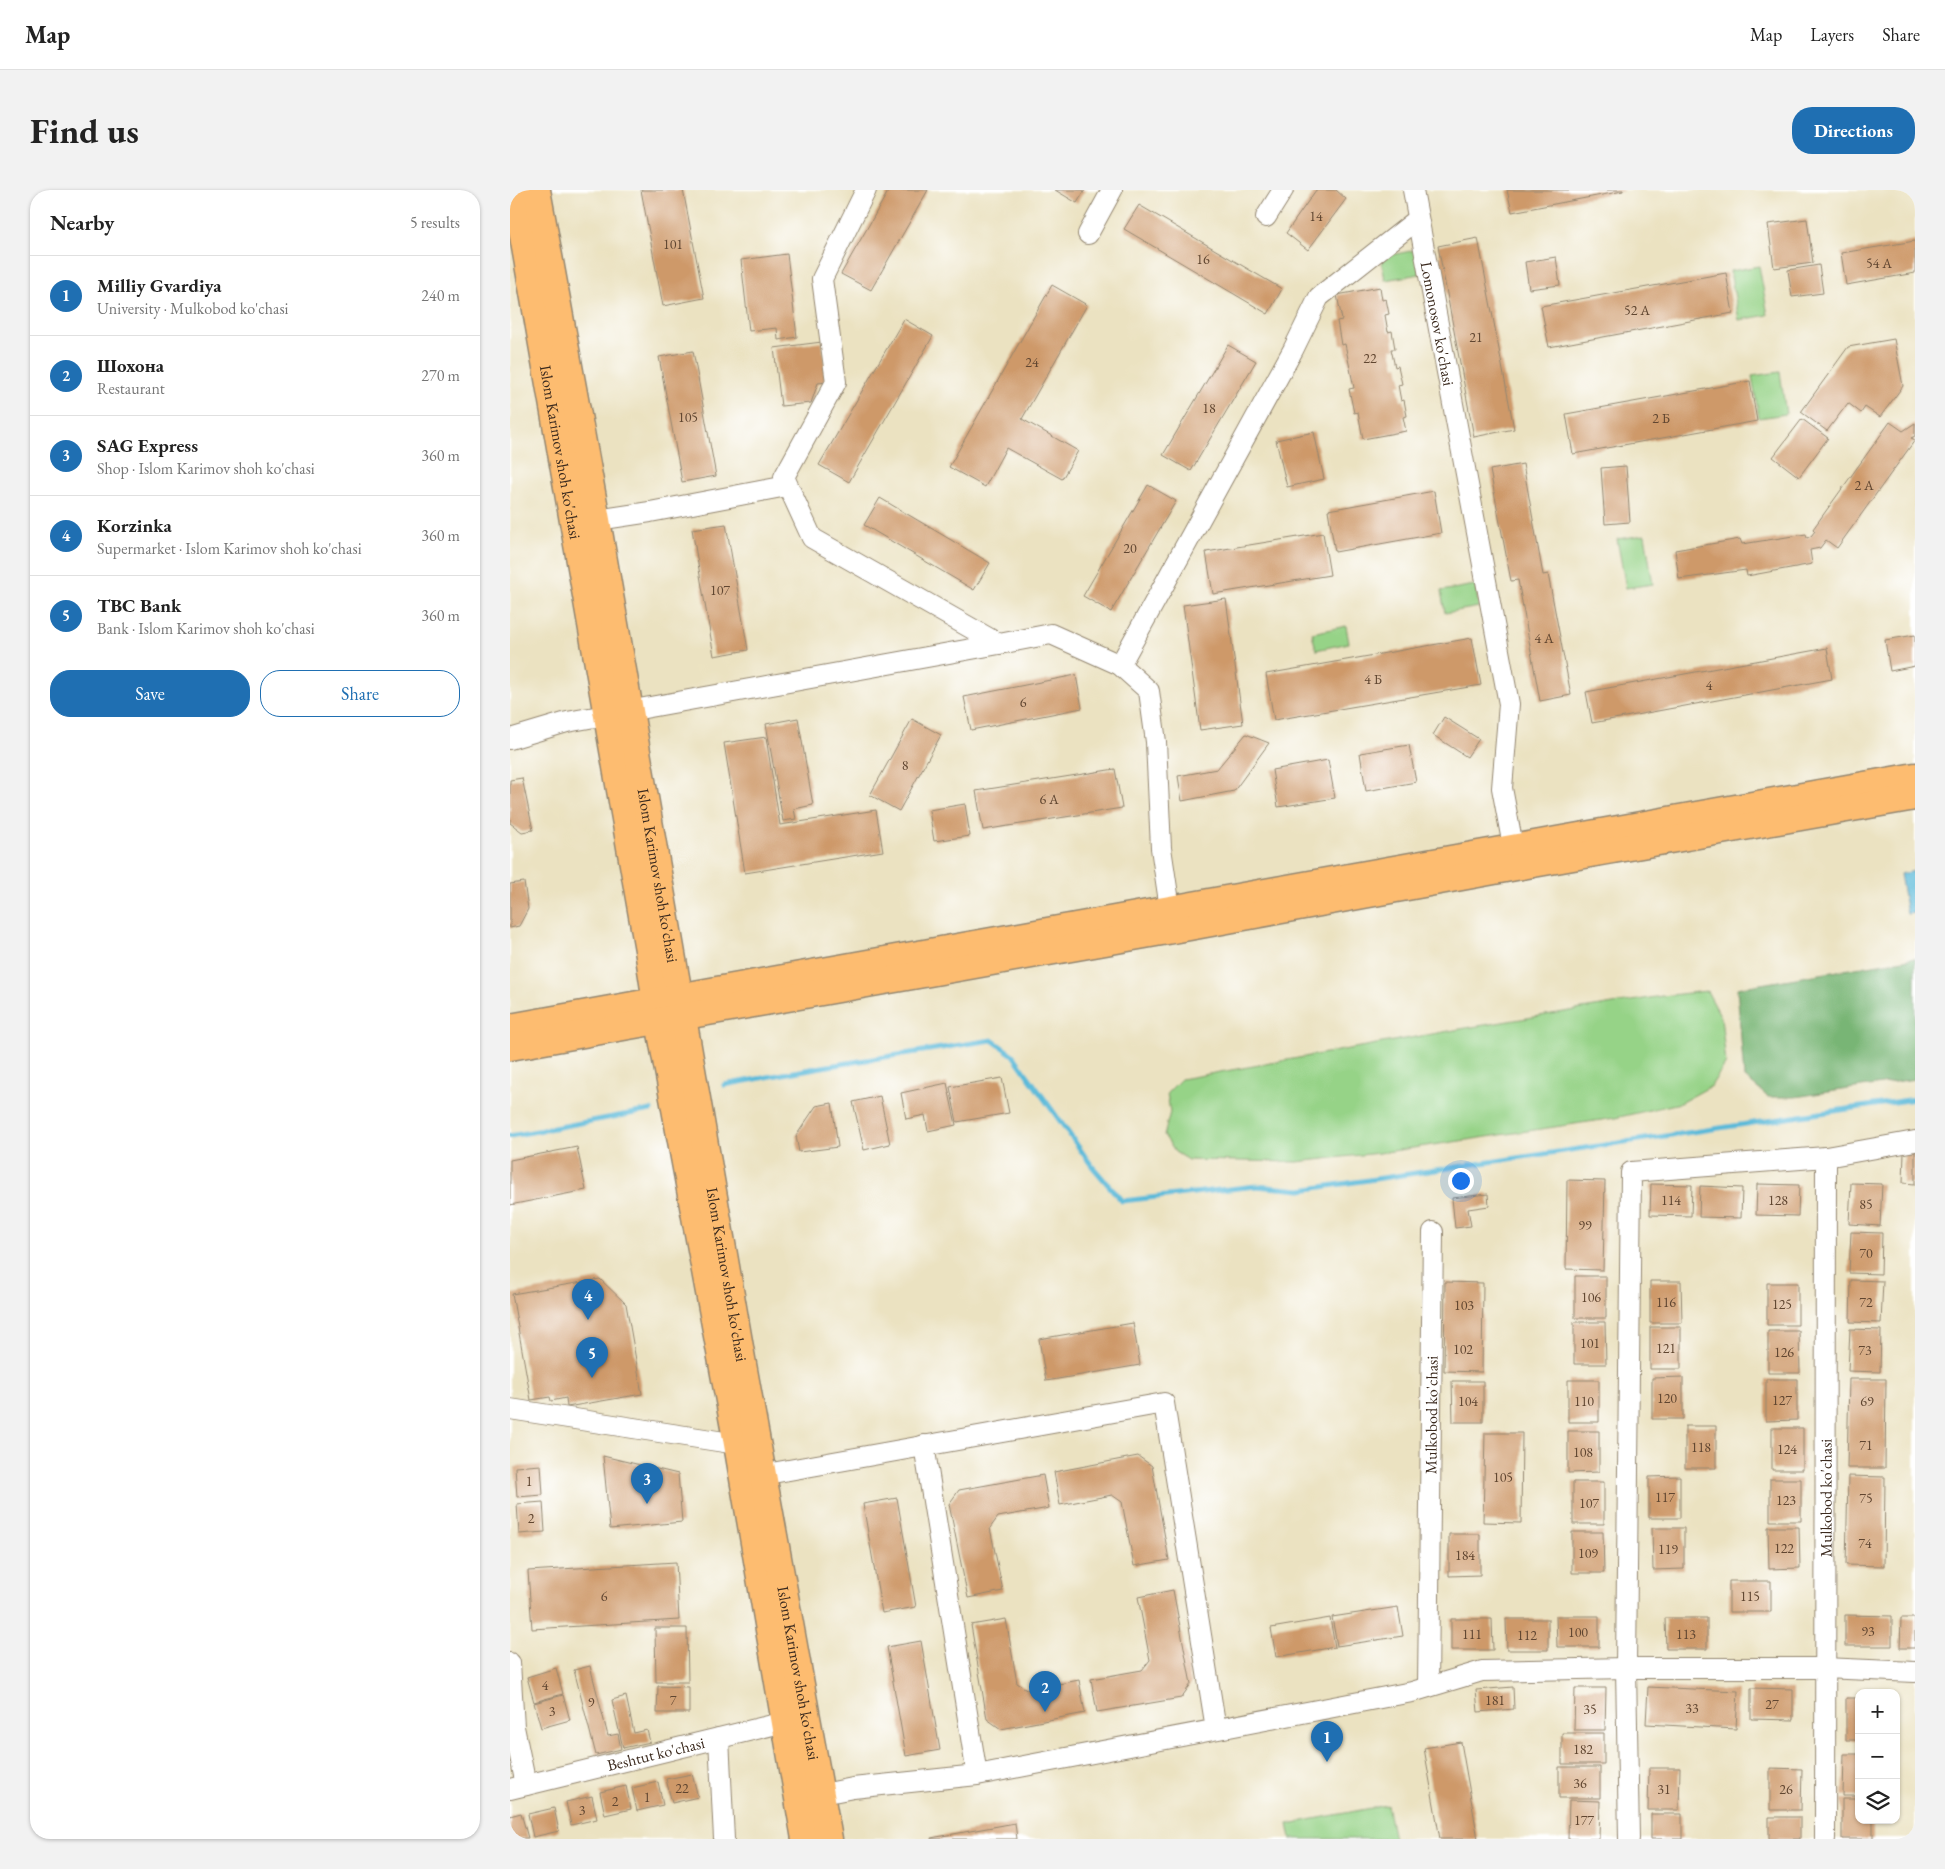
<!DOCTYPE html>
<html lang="en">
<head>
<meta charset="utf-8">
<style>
	body { margin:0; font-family:"EB Garamond",serif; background:#f2f2f2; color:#222 }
	.controls { position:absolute; right:15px; bottom:15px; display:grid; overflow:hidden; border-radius:10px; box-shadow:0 1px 4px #0004 }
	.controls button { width:45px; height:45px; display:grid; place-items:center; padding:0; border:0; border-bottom:1px solid #e0e0e0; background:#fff; color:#222; font:25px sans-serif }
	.you { position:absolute; left:950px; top:990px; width:18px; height:18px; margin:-12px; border:4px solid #fff; border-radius:50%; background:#1a73e8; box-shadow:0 0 0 8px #1a73e833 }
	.badge { display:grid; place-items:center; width:32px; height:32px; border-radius:50%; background:#1f6fb2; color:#fff; font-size:16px; font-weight:700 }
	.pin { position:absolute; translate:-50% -41px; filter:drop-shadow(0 1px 2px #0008) }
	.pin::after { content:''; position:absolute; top:26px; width:18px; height:15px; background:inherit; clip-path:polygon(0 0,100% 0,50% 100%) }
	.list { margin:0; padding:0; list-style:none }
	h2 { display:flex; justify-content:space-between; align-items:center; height:65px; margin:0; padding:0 20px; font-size:21px }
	h2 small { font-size:16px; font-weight:400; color:#767676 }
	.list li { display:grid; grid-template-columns:32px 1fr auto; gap:15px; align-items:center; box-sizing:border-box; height:80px; padding:0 20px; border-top:1px solid #e0e0e0 }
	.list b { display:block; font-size:19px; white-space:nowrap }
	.list p { margin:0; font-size:16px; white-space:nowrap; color:#767676 }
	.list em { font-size:16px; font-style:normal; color:#767676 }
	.actions { display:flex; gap:10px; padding:15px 20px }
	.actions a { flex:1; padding:11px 0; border:1px solid #1f6fb2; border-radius:20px; text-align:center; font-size:18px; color:#1f6fb2 }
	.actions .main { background:#1f6fb2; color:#fff }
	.icon { flex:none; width:28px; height:28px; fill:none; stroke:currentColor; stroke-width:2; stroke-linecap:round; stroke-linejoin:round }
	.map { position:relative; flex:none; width:1405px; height:1649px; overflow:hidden; border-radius:20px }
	header { display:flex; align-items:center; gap:30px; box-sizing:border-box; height:70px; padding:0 25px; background:#fff; border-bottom:1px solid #e0e0e0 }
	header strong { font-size:24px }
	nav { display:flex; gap:28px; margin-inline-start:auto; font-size:18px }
	.intro { display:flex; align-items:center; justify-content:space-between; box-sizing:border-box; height:120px; padding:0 30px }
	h1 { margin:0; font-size:35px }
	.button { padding:12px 22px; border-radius:20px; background:#1f6fb2; color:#fff; font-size:18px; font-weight:700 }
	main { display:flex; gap:30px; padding:0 30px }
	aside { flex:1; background:#fff; border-radius:20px; box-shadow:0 1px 4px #0004 }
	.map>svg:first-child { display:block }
	.green { fill:#96d387; stroke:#687e52 }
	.forest { fill:#78b574; stroke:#5a7049 }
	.water { fill:#5bbad9; stroke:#4b727c }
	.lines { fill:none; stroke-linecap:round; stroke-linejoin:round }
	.stream { stroke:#5bbad9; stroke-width:5 }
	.building { fill:#ce9969 }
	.minor-casing { stroke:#938670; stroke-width:22 }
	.major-casing { stroke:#938670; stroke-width:29 }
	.minor { stroke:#fff; stroke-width:20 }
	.major { stroke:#fdbc6f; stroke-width:26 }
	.labels { text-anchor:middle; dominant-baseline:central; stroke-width:4; stroke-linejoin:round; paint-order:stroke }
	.number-label { font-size:14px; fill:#604631 }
	.street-label { font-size:16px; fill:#3b2a1e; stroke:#fff }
</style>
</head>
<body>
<header>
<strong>Map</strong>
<nav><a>Map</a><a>Layers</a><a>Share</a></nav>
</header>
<div class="intro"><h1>Find us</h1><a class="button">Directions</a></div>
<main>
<aside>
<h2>Nearby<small>5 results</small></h2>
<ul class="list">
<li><span class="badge">1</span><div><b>Milliy Gvardiya</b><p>University · Mulkobod ko'chasi</p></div><em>240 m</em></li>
<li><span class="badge">2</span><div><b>Шохона</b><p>Restaurant</p></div><em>270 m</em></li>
<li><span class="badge">3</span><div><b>SAG Express</b><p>Shop · Islom Karimov shoh ko'chasi</p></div><em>360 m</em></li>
<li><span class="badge">4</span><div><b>Korzinka</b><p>Supermarket · Islom Karimov shoh ko'chasi</p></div><em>360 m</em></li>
<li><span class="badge">5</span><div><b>TBC Bank</b><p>Bank · Islom Karimov shoh ko'chasi</p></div><em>360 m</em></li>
</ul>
<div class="actions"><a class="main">Save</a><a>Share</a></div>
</aside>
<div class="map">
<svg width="1405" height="1649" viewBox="0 0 1405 1649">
	<rect width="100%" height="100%" fill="#fff"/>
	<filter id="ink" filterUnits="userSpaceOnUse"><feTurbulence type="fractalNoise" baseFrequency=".02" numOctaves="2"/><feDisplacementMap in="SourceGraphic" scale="10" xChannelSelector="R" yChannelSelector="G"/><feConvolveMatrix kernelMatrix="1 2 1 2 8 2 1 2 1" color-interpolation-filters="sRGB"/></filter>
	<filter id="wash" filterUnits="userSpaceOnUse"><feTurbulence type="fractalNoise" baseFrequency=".0096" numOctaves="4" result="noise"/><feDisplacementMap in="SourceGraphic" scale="20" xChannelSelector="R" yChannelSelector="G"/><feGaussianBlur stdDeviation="1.12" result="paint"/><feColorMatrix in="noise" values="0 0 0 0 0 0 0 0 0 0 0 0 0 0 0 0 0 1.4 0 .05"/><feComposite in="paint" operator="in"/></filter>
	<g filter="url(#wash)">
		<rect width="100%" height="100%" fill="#ebe2c1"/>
		<path class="green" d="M906 60 910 84 875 90 871 67Z
			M1249 76 1258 125 1229 130 1220 81Z
			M1270 182 1276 224 1249 228 1242 186Z
			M1135 345 1143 394 1116 398 1107 349Z
			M965 395 969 417 935 423 931 401Z
			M836 436 839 453 806 460 802 443Z
			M1197 801 1211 827 1216 873 1201 896 1170 913 1105 928 869 963 787 972 678 970 665 962 654 945 660 922 657 903 671 889 956 838 1152 806Z
			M877 1615 884 1649H781L778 1634Z"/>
		<path class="forest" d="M1405 768V889L1285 907H1258L1234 887 1227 798Z"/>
		<path class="water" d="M1405 681V723L1397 724 1390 684Z"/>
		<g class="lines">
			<path class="stream" d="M214 895 306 878 482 850 503 865 582 976 612 1011 746 996 791 1000 1405 909
				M0 946 141 920"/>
		</g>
		<g id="blocks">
			<path class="building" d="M131 0H173L194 108 153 116Z
				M379 0H418L361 100 331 84Z
				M545 0H575L567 13Z
				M806 0H826L836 9 798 60 776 43Z
				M997 0H1113V1L1002 22Z
				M629 15 772 99 758 124 614 39Z
				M1297 29 1303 73 1264 78 1258 34Z
				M968 48 1004 239 964 247 928 56Z
				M1405 51V83L1336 95 1331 63Z
				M277 64 287 147 268 150 267 138 239 141 231 70Z
				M1046 67 1050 95 1019 99 1015 72Z
				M1309 75 1313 103 1282 107 1278 80Z
				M1216 83 1223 123 1039 157 1031 116Z
				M542 95 577 115 512 229 568 261 552 289 496 258 475 297 439 277Z
				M870 97 872 110 876 109 879 124 875 125 878 142 882 141 885 159H881L885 177 888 176 892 194 888 195 891 211 894 210 897 226 893 227 896 241 853 249 848 222 844 223 839 199 844 198 835 154 831 155 827 131 832 130 827 105Z
				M394 129 423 146 339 292 309 275Z
				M1384 149 1393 196 1370 227 1355 217 1351 223 1338 213 1317 241 1291 222 1338 157Z
				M312 152 317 192 308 193 301 213 271 216 264 158Z
				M718 155 746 171 681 281 653 265Z
				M183 161 206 286 172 292 149 167Z
				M1240 191 1247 231 1063 264 1056 224Z
				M1292 229 1318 248 1289 287 1263 267Z
				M1380 232 1393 241 1405 233V246L1401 248 1405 250 1327 358 1316 350 1310 358 1300 360 1302 374 1237 386 1236 380 1169 389 1165 360 1230 349 1232 354 1296 344 1297 348 1301 346 1305 341 1303 339Z
				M804 242 814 289 777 297 766 250Z
				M1013 274 1033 385 1038 384 1061 505 1030 511 1008 390 1001 391 980 280Z
				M1116 276 1120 332 1095 334 1091 278Z
				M638 295 666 311 601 422 573 406Z
				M924 301 931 343 825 362 818 320Z
				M370 308 480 373 464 400 354 335Z
				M216 334 238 460 204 466 182 339Z
				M813 343 820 385 703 404 696 362Z
				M716 409 733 534 690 540 673 415Z
				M1405 445V476L1380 481 1375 450Z
				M962 448 971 495 764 530 756 484Z
				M1317 458 1322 489 1082 533 1076 502Z
				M566 485 572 518 461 540 454 507Z
				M934 527 969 549 957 567 923 545Z
				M288 528 303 615 284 619 286 629 273 631 256 534Z
				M402 529 431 545 389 621 360 605Z
				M736 544 759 553 724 601 672 611 668 586 707 579Z
				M256 547 270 635 366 620 373 661 235 683 214 553Z
				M899 555 906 592 856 601 850 563Z
				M818 570 825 608 768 617 762 580Z
				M605 579 612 618 473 640 466 601Z
				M12 588 23 640 12 642 0 633V590Z
				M455 614 460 646 424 651 419 620Z
				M14 692 18 719 9 736 0 738V694Z
				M492 888 499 923 447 932 440 897Z
				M437 893 446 935 418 941 415 925 396 929 391 903Z
				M370 906 380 954 354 960 343 912Z
				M322 913 328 957 289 962 286 946 306 916Z
				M67 957 76 1000 0 1015V970Z
				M1394 962H1405V994L1393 993Z
				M1057 990 1095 991 1093 1080 1056 1079Z
				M1341 993 1372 994 1370 1036 1339 1034Z
				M1141 994 1182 995 1181 1026 1140 1025Z
				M1247 994 1289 995 1288 1026 1246 1025Z
				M1190 996 1232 998 1231 1028 1189 1027Z
				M978 1004 979 1016 958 1019 961 1036 945 1038 942 1008Z
				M1341 1042 1372 1043 1371 1084 1339 1083Z
				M1065 1086H1096V1128H1065Z
				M90 1089 116 1114 132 1204 57 1217 56 1208 41 1211 40 1207 21 1210 2 1104Z
				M1341 1090 1373 1091 1371 1133 1340 1132Z
				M1140 1091H1171L1172 1133H1140Z
				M935 1092 973 1093 972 1182 934 1181Z
				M1257 1093H1288V1135H1257Z
				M1064 1132H1095L1096 1174H1064Z
				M623 1133 630 1175 536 1191 529 1149Z
				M1140 1137H1171V1179H1140Z
				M1340 1139 1371 1140 1370 1182 1338 1181Z
				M1258 1141H1289L1290 1183H1258Z
				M1173 1187V1229H1142V1188Z
				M1256 1189H1287V1230L1256 1231Z
				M1339 1189H1376L1375 1278H1337Z
				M1058 1190H1089V1232H1058Z
				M942 1191H973V1232H943Z
				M1175 1236H1206V1278H1175Z
				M1262 1238H1293V1280H1262Z
				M1058 1241H1089V1282L1058 1283Z
				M975 1243H1012L1011 1333 973 1332Z
				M93 1266 168 1284 172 1332 100 1339Z
				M628 1266 642 1276 659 1370 624 1376 612 1312 602 1305 550 1315 544 1282Z
				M31 1275 33 1305 7 1307 5 1277Z
				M533 1285 539 1318 488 1327 480 1338 493 1401 458 1408 439 1314 449 1300Z
				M1170 1286V1328H1139V1287Z
				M1338 1286 1375 1287 1374 1376 1336 1375Z
				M1260 1289H1291V1331H1260Z
				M1063 1292H1094V1334H1063Z
				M387 1308 406 1417 372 1423 353 1314Z
				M33 1312 35 1342 9 1344 7 1314Z
				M1258 1337H1289L1290 1378 1259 1379Z
				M1142 1338H1174V1379L1143 1380Z
				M1062 1342H1093L1094 1383H1062Z
				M939 1344H970V1385L939 1386Z
				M166 1372 169 1430 22 1439 18 1381Z
				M1219 1391H1261V1422H1219Z
				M663 1400 681 1494 671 1508 587 1522 581 1489 632 1480 640 1470 628 1407Z
				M888 1417 893 1446 827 1456 822 1427Z
				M1335 1425 1382 1426V1456H1335Z
				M1046 1426H1089V1457H1047Z
				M820 1428 825 1457 766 1467 761 1438Z
				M1155 1428H1197V1459H1156Z
				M1391 1428H1405V1458H1390Z
				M496 1429 507 1493 518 1500 569 1490 575 1523 491 1539 477 1529 461 1435Z
				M941 1429H982L983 1460H941Z
				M996 1429H1038V1460H997Z
				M145 1438H177L178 1492H146Z
				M411 1451 430 1560 396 1566 377 1457Z
				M80 1476 98 1546 108 1544 111 1559 86 1565 64 1480Z
				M46 1478 53 1504 24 1512 17 1487Z
				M148 1496 179 1497V1523H147Z
				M1003 1497 1004 1519 968 1522 966 1500Z
				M1138 1497 1228 1501 1226 1539 1136 1534Z
				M1065 1498H1096L1095 1540H1064Z
				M1241 1498 1283 1499V1530L1241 1529Z
				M53 1505 60 1530 31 1538 24 1513Z
				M116 1506 124 1543 137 1540 140 1552 113 1558 102 1510Z
				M1336 1508H1349V1550H1336Z
				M1052 1543H1094V1574H1052Z
				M951 1552 968 1649H930L914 1558Z
				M1334 1564H1349V1606H1333Z
				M1049 1577H1090V1608H1049Z
				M1139 1578H1170L1169 1620H1138Z
				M1260 1578 1292 1579 1291 1620H1260Z
				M182 1584 188 1607 162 1613 156 1589Z
				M148 1592 153 1615 127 1621 122 1598Z
				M116 1596 121 1619 95 1625 90 1602Z
				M82 1606 87 1629 61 1635 56 1612Z
				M1332 1609H1349V1630H1363V1649H1332Z
				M1059 1610 1090 1611 1089 1649H1058Z
				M44 1618 49 1641 23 1647 18 1624Z
				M11 1623 18 1648 0 1649V1626Z
				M1141 1624H1172V1649H1141Z
				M1259 1627H1290V1649H1259Z
				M505 1633 507 1649H421V1648Z"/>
		</g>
	</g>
	<g filter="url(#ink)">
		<use href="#blocks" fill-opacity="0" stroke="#938670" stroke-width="1"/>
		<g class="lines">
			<defs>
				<g id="minor">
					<path d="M356 0 312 89 326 192 274 287 302 348 489 454 541 444 610 475 639 501 646 552 651 658 662 732"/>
					<path id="s1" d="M903 0 999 514 992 598 1006 672"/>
					<path d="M756 27 773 0"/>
					<path d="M578 44 602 0"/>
					<path d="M74 332 140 322 277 296"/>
					<path d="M610 475 783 160 809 107 908 29"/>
					<path d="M0 549 57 532 489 454"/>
					<path d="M0 1219 227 1254"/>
					<path d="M414 1255 467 1585"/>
					<path d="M240 1287 654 1213 706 1539"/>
					<path d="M0 1473 4 1537 16 1595"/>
					<path id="s2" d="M918 1497 923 1042"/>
					<path d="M209 1548 214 1649"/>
					<path id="s3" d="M0 1599 275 1532"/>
					<path d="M298 1607 343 1598 467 1585 902 1502 972 1481 1116 1478H1314L1405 1482"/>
					<path d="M1119 1649 1116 1478 1121 982 1316 967 1405 951"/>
					<path id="s4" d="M1315 1649 1316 967"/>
				</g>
				<g id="major">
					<path id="s5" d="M5 0 138 760 149 832 227 1254 295 1649"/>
					<path id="s6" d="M27 0 87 330 232 1169 319 1649"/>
					<path d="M0 837 1405 586"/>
					<path d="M0 857 663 740 1006 677 1405 607"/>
				</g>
			</defs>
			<use href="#minor" class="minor-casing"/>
			<use href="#major" class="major-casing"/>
			<use href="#minor" class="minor"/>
			<use href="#major" class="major"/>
		</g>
	</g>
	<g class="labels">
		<g class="number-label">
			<text x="806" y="26">14</text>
			<text x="163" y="54">101</text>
			<text x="693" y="69">16</text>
			<text x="1369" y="73">54 А</text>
			<text x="1127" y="120">52 А</text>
			<text x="966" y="147">21</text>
			<text x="860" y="168">22</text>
			<text x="522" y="172">24</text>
			<text x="699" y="218">18</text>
			<text x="178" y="227">105</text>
			<text x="1151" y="228">2 Б</text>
			<text x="1354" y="295">2 А</text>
			<text x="620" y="358">20</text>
			<text x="210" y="400">107</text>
			<text x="1034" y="448">4 А</text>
			<text x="863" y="489">4 Б</text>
			<text x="1199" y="495">4</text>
			<text x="513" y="512">6</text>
			<text x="395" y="575">8</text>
			<text x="539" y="609">6 А</text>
			<text x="1161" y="1010">114</text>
			<text x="1268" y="1010">128</text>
			<text x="1356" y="1014">85</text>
			<text x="1075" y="1035">99</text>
			<text x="1356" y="1063">70</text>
			<text x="1081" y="1107">106</text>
			<text x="1156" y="1112">116</text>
			<text x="1356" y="1112">72</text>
			<text x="1272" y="1114">125</text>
			<text x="954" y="1115">103</text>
			<text x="1080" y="1153">101</text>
			<text x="1156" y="1158">121</text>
			<text x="953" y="1159">102</text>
			<text x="1355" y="1160">73</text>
			<text x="1274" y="1162">126</text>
			<text x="1157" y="1208">120</text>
			<text x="1272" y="1210">127</text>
			<text x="958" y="1211">104</text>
			<text x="1074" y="1211">110</text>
			<text x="1357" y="1211">69</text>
			<text x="1356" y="1255">71</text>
			<text x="1191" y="1257">118</text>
			<text x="1277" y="1259">124</text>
			<text x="1073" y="1262">108</text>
			<text x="993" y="1287">105</text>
			<text x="19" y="1291">1</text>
			<text x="1155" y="1307">117</text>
			<text x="1356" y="1308">75</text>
			<text x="1276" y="1310">123</text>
			<text x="1079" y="1313">107</text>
			<text x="21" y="1328">2</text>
			<text x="1355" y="1353">74</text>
			<text x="1274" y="1358">122</text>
			<text x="1158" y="1359">119</text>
			<text x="1078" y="1363">109</text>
			<text x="955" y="1365">184</text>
			<text x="94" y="1406">6</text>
			<text x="1240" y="1406">115</text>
			<text x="1358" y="1441">93</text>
			<text x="1068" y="1442">100</text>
			<text x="962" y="1444">111</text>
			<text x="1176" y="1444">113</text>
			<text x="1017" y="1445">112</text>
			<text x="35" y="1495">4</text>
			<text x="163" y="1510">7</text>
			<text x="985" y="1510">181</text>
			<text x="81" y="1512">9</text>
			<text x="1262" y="1514">27</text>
			<text x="1182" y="1518">33</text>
			<text x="1080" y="1519">35</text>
			<text x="42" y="1521">3</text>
			<text x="1073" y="1559">182</text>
			<text x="1070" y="1593">36</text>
			<text x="172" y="1598">22</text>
			<text x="1154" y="1599">31</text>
			<text x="1276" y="1599">26</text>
			<text x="137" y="1607">1</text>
			<text x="105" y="1611">2</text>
			<text x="72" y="1620">3</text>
			<text x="1074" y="1630">177</text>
		</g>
		<g class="street-label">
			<text stroke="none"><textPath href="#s1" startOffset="136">Lomonosov ko'chasi</textPath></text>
			<text stroke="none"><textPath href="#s5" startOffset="266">Islom Karimov shoh ko'chasi</textPath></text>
			<text stroke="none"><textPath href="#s6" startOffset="696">Islom Karimov shoh ko'chasi</textPath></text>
			<text stroke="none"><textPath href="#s6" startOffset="1101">Islom Karimov shoh ko'chasi</textPath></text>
			<text stroke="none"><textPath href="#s2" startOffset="272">Mulkobod ko'chasi</textPath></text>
			<text stroke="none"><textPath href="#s4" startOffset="341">Mulkobod ko'chasi</textPath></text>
			<text stroke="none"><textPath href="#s6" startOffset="1506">Islom Karimov shoh ko'chasi</textPath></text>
			<text stroke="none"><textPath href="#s3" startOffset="150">Beshtut ko'chasi</textPath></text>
		</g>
	</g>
</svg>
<div class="controls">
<button>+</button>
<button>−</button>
<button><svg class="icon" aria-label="layers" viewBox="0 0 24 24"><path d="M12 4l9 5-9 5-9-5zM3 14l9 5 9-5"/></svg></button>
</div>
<div class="you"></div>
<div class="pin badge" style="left:817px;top:1572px">1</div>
<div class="pin badge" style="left:535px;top:1522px">2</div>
<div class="pin badge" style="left:137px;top:1314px">3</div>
<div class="pin badge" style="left:78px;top:1130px">4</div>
<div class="pin badge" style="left:82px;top:1188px">5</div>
</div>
</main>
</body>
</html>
